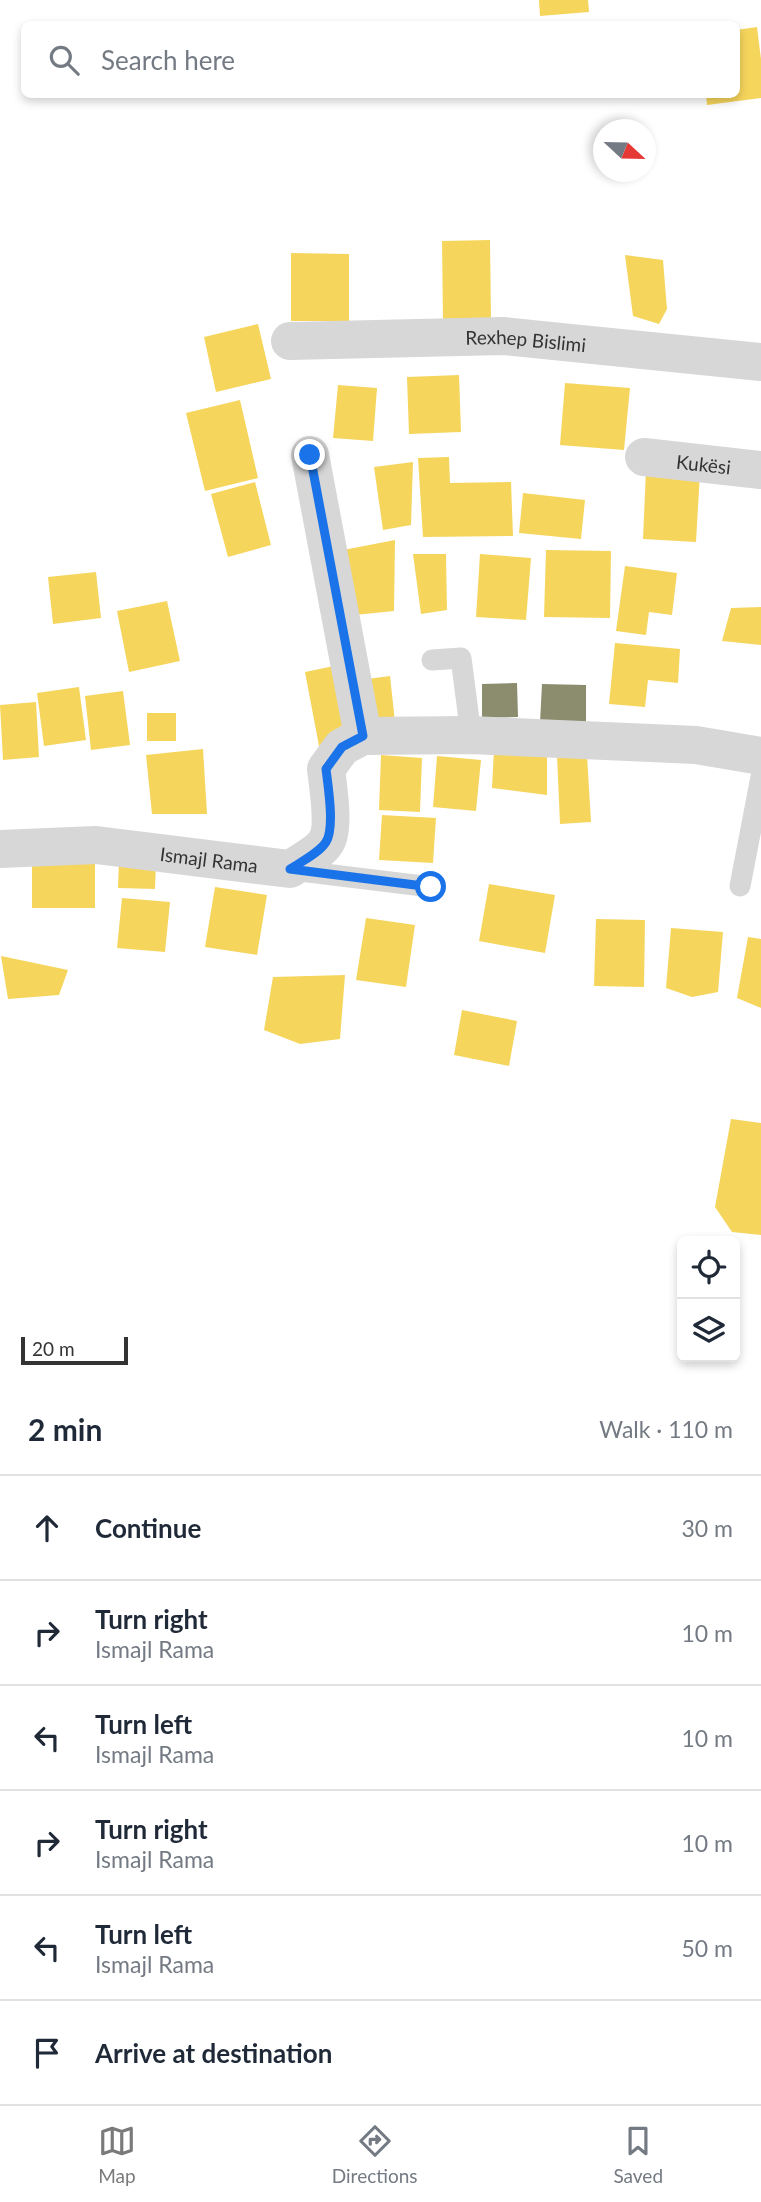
<!DOCTYPE html>
<html lang="en">
<head>
<meta charset="utf-8">
<style>
	body { margin:0; font-family:Lato,sans-serif; background:#f6f6f7; color:#1f2937 }
	.controls { position:absolute; right:21px; bottom:21px; display:grid; overflow:hidden; border-radius:10px; box-shadow:0 4px 10px #0003 }
	.controls button { width:63px; height:63px; display:grid; place-items:center; padding:0; border:0; border-bottom:2px solid #e0e1e3; background:#fff; color:#1f2937; font:35px sans-serif }
	.compass { position:absolute; left:593px; top:119px; width:63px; height:63px; border-radius:50%; background:#fff; box-shadow:0 4px 10px #0003; rotate:112deg }
	.scale { position:absolute; left:21px; bottom:18px; width:107px; box-sizing:border-box; padding-left:7px; border:4px solid #333; border-top:0; font-size:19px; line-height:24px; white-space:nowrap; color:#333; -webkit-text-stroke:5px #fff; paint-order:stroke }
	.stop { position:absolute; width:21px; height:21px; margin:-16px; border:5px solid #1a73e8; border-radius:50%; background:#fff }
	.stop.end { background:#1a73e8; border-color:#fff; box-shadow:0 2px 7px #0008 }
	.list { margin:0; padding:0; list-style:none }
	h2 { display:flex; justify-content:space-between; align-items:center; height:91px; margin:0; padding:0 28px; font-size:30px }
	h2 small { font-size:23px; font-weight:400; color:#747a83 }
	.list li { display:grid; grid-template-columns:46px 1fr auto; gap:21px; align-items:center; box-sizing:border-box; height:105px; padding:0 28px; border-top:2px solid #e0e1e3 }
	.list b { display:block; font-size:26px; white-space:nowrap }
	.list p { margin:0; font-size:23px; white-space:nowrap; color:#747a83 }
	.list em { font-size:23px; font-style:normal; color:#747a83 }
	.icon { flex:none; width:38px; height:38px; fill:none; stroke:currentColor; stroke-width:2; stroke-linecap:round; stroke-linejoin:round }
	.map { position:relative; flex:none; width:761px; height:1383px; overflow:hidden }
	.search { position:absolute; background:#fff; box-shadow:0 4px 10px #0003; left:21px; right:21px; top:21px; height:77px; display:flex; align-items:center; gap:18px; box-sizing:border-box; padding:0 24px; border-radius:10px; color:#747a83; font-size:26px }
	.sheet { height:721px; background:#fff }
	nav { display:flex; justify-content:space-around; align-items:center; box-sizing:border-box; height:98px; border-top:2px solid #e0e1e3; background:#fff; font-size:19px; color:#747a83 }
	nav a { display:grid; justify-items:center; gap:4px }
	nav .on { color:#7a7a7a }
	.map>svg:first-child { display:block }
	.homes { fill:#f6d55c }
	.industry { fill:#8c8c6e }
	.lines { fill:none; stroke-linecap:round; stroke-linejoin:round }
	.lane { stroke:#d7d7d7; stroke-width:21 }
	.street { stroke:#d7d7d7; stroke-width:38 }
	.route { stroke:#1a73e8; stroke-width:9 }
	.labels { text-anchor:middle; dominant-baseline:central; stroke-width:7; stroke-linejoin:round; paint-order:stroke }
	.street-label { font-size:19px; fill:#333; stroke:#fff }
</style>
</head>
<body>
<div class="map">
<svg width="761" height="1383" viewBox="0 0 761 1383">
	<rect width="100%" height="100%" fill="#fff"/>
	<path class="homes" d="M539 0H588L589 12 540 16Z
		M757 27 761 59V98L707 105 706 94H736V30Z
		M490 240 491 321H443L442 241Z
		M291 253 349 254V321H291Z
		M625 255 663 260 667 309 659 324 633 316Z
		M258 324 271 379 216 392 204 337Z
		M459 375 461 432 409 434 407 377Z
		M565 383 630 388 624 450 560 445Z
		M338 385 377 388 373 441 333 438Z
		M240 400 258 478 205 491 186 413Z
		M449 457 450 483 511 482 513 536 423 537 418 458Z
		M413 462 411 525 383 530 374 467Z
		M646 470 700 472 696 542 643 539Z
		M255 482 271 545 228 557 211 494Z
		M523 493 585 500 581 539 519 533Z
		M395 540 394 611 345 616 338 551Z
		M546 550 611 551 610 618 544 617Z
		M413 554H446L447 610 421 614Z
		M480 554 531 558 526 620 476 617Z
		M625 566 677 573 672 615 649 612 646 635 616 631Z
		M96 572 101 618 53 624 48 577Z
		M167 601 180 661 129 672 117 611Z
		M761 607V645L722 641 731 608Z
		M615 643 680 649 678 683 648 680 645 707 609 704Z
		M339 665 352 736 319 746 305 672Z
		M390 676 395 722 372 725 367 679Z
		M79 687 86 740 44 746 37 693Z
		M123 691 130 745 91 750 85 696Z
		M36 702 39 757 3 760 0 705Z
		M147 713H176V741H147Z
		M203 749 207 814H152L146 755Z
		M494 749 547 754V795L492 788Z
		M381 755 422 758 420 812 379 810Z
		M587 755 591 822 560 824 557 756Z
		M437 756 481 760 476 811 433 807Z
		M382 815 436 818 433 863 379 860Z
		M32 856H95V908H32Z
		M119 859 156 860 155 889 118 888Z
		M489 884 555 895 545 953 479 941Z
		M215 887 267 895 257 955 205 947Z
		M122 898 170 902 165 952 117 948Z
		M366 918 415 925 406 987 356 980Z
		M596 919 645 920 644 987 594 986Z
		M671 928 723 932 718 992 692 997 666 988Z
		M748 937 761 939V1008L737 998Z
		M1 956 68 970 59 995 8 999Z
		M345 975 340 1039 300 1044 264 1030 273 977Z
		M462 1010 517 1021 509 1066 454 1055Z
		M731 1119 761 1123V1235L732 1232 715 1207Z"/>
	<path class="industry" d="M517 683 518 717 482 718V684Z
		M542 684 586 685V723H540Z"/>
	<g class="lines">
		<path class="lane" d="M432 660 461 658 471 735
			M292 870 431 887
			M740 886 761 777"/>
		<g class="street">
			<path id="s1" d="M290 341 503 336 761 362"/>
			<path d="M310 455 363 736"/>
			<path id="s2" d="M644 457 761 470"/>
			<path id="s3" d="M0 849 96 845 290 869C301 862 319 853 326 842 335 828 328 786 326 769L342 747 363 736 471 735 696 745 761 756"/>
		</g>
	</g>
	<g class="lines">
		<path class="route" d="M310 455 363 736 342 747 326 769C328 786 335 828 326 842 319 853 301 862 290 869L431 887"/>
	</g>
	<g class="labels">
		<g class="street-label">
			<text stroke="none"><textPath href="#s1" startOffset="236">Rexhep Bislimi</textPath></text>
			<text stroke="none"><textPath href="#s2" startOffset="60">Kukësi</textPath></text>
			<text stroke="none"><textPath href="#s3" startOffset="210">Ismajl Rama</textPath></text>
		</g>
	</g>
</svg>
<div class="controls">
<button><svg class="icon" aria-label="locate" viewBox="0 0 24 24"><circle cx="12" cy="12" r="6"/><path d="M12 2v4M12 18v4M2 12h4M18 12h4"/></svg></button>
<button><svg class="icon" aria-label="layers" viewBox="0 0 24 24"><path d="M12 4l9 5-9 5-9-5zM3 14l9 5 9-5"/></svg></button>
</div>
<svg class="compass" viewBox="-18 -18 36 36"><path d="M0-13l5 13h-10z" fill="#e53935"/><path d="M0 13l5-13h-10z" fill="#747a83"/></svg>
<div class="scale">20 m</div>
<div class="stop" style="left:431px;top:887px"></div>
<div class="stop end" style="left:310px;top:455px"></div>
<div class="search"><svg class="icon" aria-label="search" viewBox="0 0 24 24"><circle cx="10" cy="10" r="6"/><path d="M15 15l6 6"/></svg>Search here</div>
</div>
<section class="sheet">
<h2>2 min<small>Walk · 110 m</small></h2>
<ul class="list">
<li><svg class="icon" aria-label="ahead" viewBox="0 0 24 24"><path d="M12 20V5M6 11l6-6 6 6"/></svg><div><b>Continue</b></div><em>30 m</em></li>
<li><svg class="icon" aria-label="right" viewBox="0 0 24 24"><path d="M7 20v-9h11M14 6l5 5-5 5"/></svg><div><b>Turn right</b><p>Ismajl Rama</p></div><em>10 m</em></li>
<li><svg class="icon" aria-label="left" viewBox="0 0 24 24"><path d="M17 20v-9H6M10 6l-5 5 5 5"/></svg><div><b>Turn left</b><p>Ismajl Rama</p></div><em>10 m</em></li>
<li><svg class="icon" aria-label="right" viewBox="0 0 24 24"><path d="M7 20v-9h11M14 6l5 5-5 5"/></svg><div><b>Turn right</b><p>Ismajl Rama</p></div><em>10 m</em></li>
<li><svg class="icon" aria-label="left" viewBox="0 0 24 24"><path d="M17 20v-9H6M10 6l-5 5 5 5"/></svg><div><b>Turn left</b><p>Ismajl Rama</p></div><em>50 m</em></li>
<li><svg class="icon" aria-label="arrive" viewBox="0 0 24 24"><path d="M6 21V4h12l-3 4 3 4H6"/></svg><div><b>Arrive at destination</b></div></li>
</ul>
</section>
<nav>
<a class="on"><svg class="icon" aria-label="map" viewBox="0 0 24 24"><path d="M3 6l6-2 6 2 6-2v14l-6 2-6-2-6 2zM9 4v14M15 6v14"/></svg>Map</a>
<a><svg class="icon" aria-label="directions" viewBox="0 0 24 24"><path d="M12 3l9 9-9 9-9-9zM9 14v-3h6M13 9l2 2-2 2"/></svg>Directions</a>
<a><svg class="icon" aria-label="saved" viewBox="0 0 24 24"><path d="M7 4h10v16l-5-4-5 4z"/></svg>Saved</a>
</nav>
</body>
</html>
